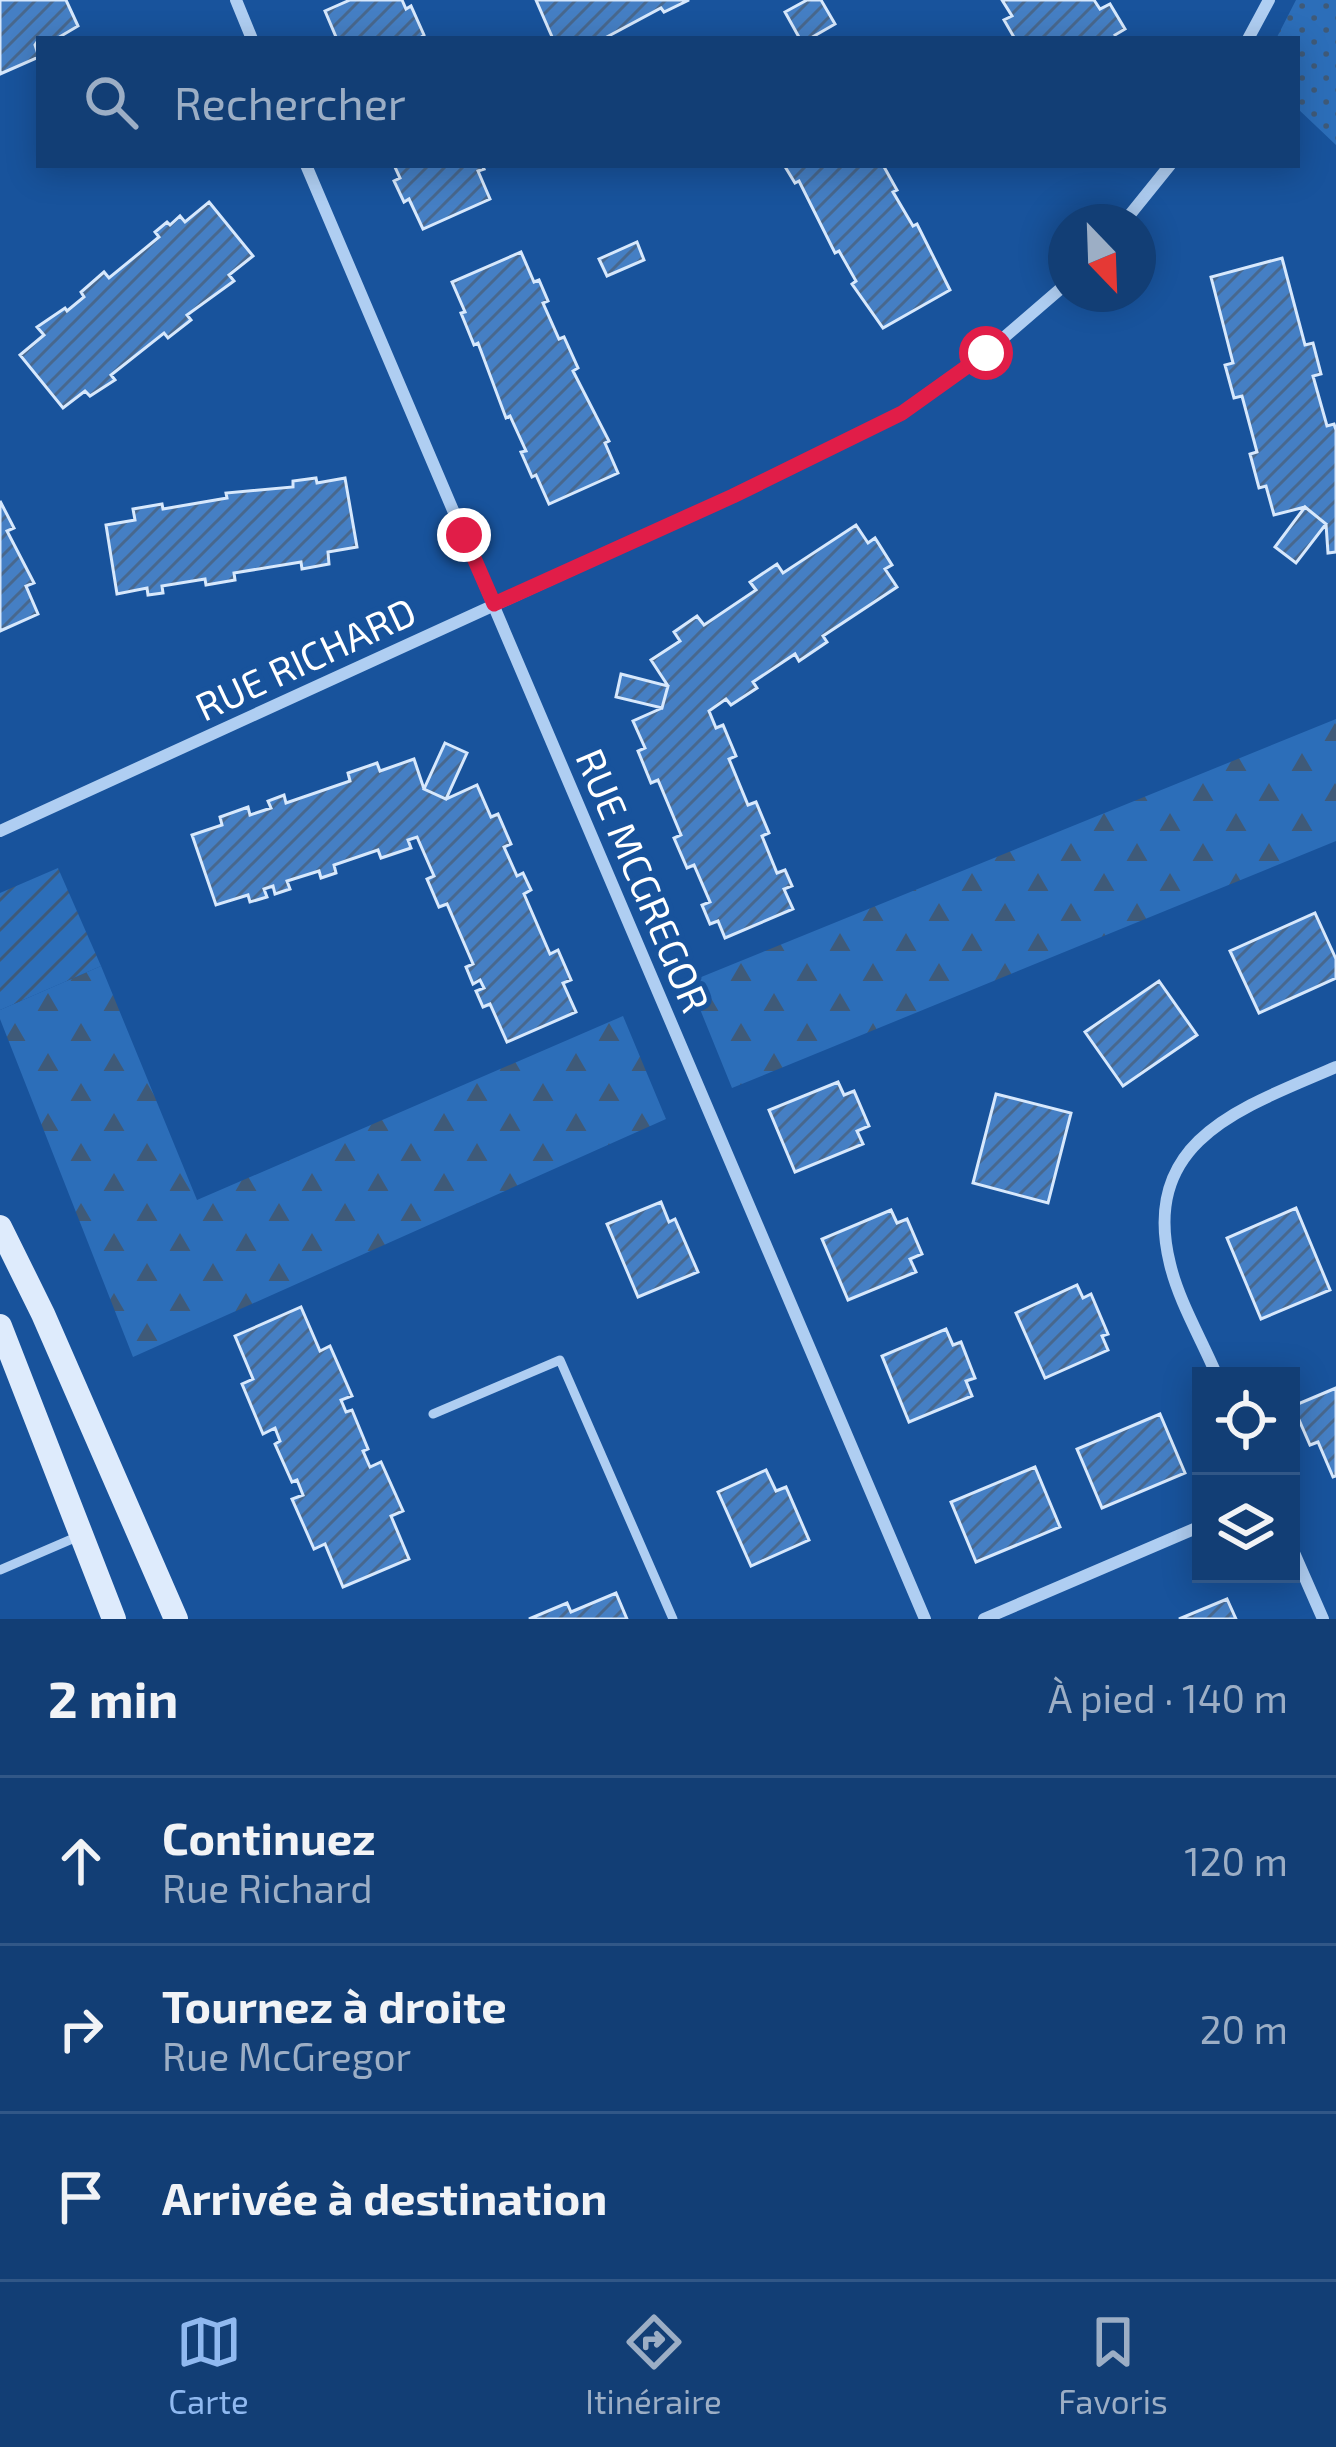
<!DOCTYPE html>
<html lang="fr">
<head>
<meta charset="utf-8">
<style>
	body { margin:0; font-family:"Exo 2",sans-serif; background:#1b457a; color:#f1f3f6 }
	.controls { position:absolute; right:36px; bottom:36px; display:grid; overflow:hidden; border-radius:0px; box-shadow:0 6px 30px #0003 }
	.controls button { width:108px; height:108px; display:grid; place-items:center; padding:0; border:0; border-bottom:3px solid #315787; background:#123e75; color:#f1f3f6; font:60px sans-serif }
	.compass { position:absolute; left:1048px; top:204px; width:108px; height:108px; border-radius:50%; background:#123e75; box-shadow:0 6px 30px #0003; rotate:157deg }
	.stop { position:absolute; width:36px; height:36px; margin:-27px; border:9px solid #e11d48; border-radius:50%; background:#fff }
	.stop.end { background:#e11d48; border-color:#fff; box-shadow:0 3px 12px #0008 }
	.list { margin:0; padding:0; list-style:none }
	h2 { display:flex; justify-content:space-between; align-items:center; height:156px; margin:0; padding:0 48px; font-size:51px }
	h2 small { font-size:39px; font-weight:400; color:#9caec5 }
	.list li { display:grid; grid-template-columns:78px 1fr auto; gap:36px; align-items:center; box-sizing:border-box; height:168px; padding:0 48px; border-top:3px solid #315787 }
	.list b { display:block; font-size:45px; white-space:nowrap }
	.list p { margin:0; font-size:39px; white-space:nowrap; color:#9caec5 }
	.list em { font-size:39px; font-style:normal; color:#9caec5 }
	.icon { flex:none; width:66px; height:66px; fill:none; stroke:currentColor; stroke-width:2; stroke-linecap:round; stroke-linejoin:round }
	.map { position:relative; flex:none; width:1336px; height:1619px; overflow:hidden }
	.search { position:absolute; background:#123e75; box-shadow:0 6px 30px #0003; left:36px; right:36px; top:36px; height:132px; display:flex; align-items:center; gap:30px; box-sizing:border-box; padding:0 42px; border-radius:0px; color:#9caec5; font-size:45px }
	.sheet { height:660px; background:#123e75 }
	nav { display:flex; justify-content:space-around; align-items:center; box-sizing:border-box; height:168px; border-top:3px solid #315787; background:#123e75; font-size:33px; color:#9caec5 }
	nav a { display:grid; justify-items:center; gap:6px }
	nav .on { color:#90b9f0 }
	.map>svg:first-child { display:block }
	.forest { fill:url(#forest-firs) }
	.park { fill:url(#park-dots) }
	.garden { fill:url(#garden-furrows) }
	.building { fill:url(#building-hatch); stroke:#d7e8fc; stroke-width:3 }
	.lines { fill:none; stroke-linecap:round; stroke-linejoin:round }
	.lane { stroke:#afcef2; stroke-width:9 }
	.street { stroke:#afcef2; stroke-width:12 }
	.secondary { stroke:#deebfc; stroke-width:24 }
	.route { stroke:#e11d48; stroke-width:15 }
	.labels { text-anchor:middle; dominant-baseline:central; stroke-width:10; stroke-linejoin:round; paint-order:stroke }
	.street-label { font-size:39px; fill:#fff; stroke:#18539c }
</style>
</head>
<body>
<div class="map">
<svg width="1336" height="1619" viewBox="0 0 1336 1619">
	<defs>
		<pattern id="forest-firs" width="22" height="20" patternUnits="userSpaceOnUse" patternTransform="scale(3)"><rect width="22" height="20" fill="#2c6eb9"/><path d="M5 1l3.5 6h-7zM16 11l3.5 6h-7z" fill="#3f5a78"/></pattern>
		<pattern id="park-dots" width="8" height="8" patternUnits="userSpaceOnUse" patternTransform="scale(3)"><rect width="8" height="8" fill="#2c6eb9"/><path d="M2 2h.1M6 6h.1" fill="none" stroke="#3f5a78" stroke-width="1.8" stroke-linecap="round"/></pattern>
		<pattern id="garden-furrows" width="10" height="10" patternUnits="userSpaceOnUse" patternTransform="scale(3)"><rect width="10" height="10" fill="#2c6eb9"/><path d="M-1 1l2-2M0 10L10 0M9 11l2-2" fill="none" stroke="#3f5a78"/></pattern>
		<pattern id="building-hatch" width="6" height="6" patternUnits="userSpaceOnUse" patternTransform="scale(3)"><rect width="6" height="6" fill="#457fc4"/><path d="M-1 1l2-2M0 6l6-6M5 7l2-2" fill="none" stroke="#48688e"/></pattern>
	</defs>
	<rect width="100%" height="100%" fill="#18539c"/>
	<path class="forest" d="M1336 719V841L732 1088 689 982Z
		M101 966 197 1200 623 1016 666 1119 133 1357 0 1019V1010Z"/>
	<path class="park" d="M1296 0H1336V145L1297 108V39H1276Z"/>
	<path class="garden" d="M58 868 101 966 0 1010V893Z"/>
	<path class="building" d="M0 0H66L78 26 56 39H39L35 45 39 57 0 74Z
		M350 0H402L406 9 411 6 424 35 419 39H331L336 37 325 11Z
		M536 0H689L664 12 661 8 603 39H553Z
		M807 0H821L835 24 809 39H800L785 12Z
		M1002 0H1094L1100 9 1110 4 1125 29 1115 35 1117 39H1015L1004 20 1012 16Z
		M394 165H482L484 169 478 171 490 199 423 229 409 199 404 202 394 181 400 178Z
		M784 165H883L897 190 893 192 913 226 917 224 950 290 883 328 852 284 856 281 839 251 835 253 799 181 795 183Z
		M209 202 253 256 229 275 234 281 187 315 191 320 168 338 164 333 111 375 115 380 90 396 85 391 63 408 20 355 44 335 37 327 65 308 67 311 84 297 81 292 104 272 109 278 159 237 155 232 167 222 170 225 180 216 185 222Z
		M637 242 644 260 607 276 599 259Z
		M521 252 534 282 539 280 548 301 543 303 559 339 564 337 578 368 573 371 609 441 605 443 618 473 549 504 536 475 532 477 521 452 526 451 510 416 506 418 478 343 474 345 461 313 465 312 452 282Z
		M1282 258 1305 345 1313 343 1321 374 1313 376 1327 426 1334 424 1336 430V552L1328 553 1326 524 1305 507 1274 515 1266 486 1259 488 1250 454 1257 452 1242 396 1234 398 1225 365 1233 363 1211 277Z
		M316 478 317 483 345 478 357 547 328 552 329 564 302 569 301 562 234 573 235 580 206 585 205 579 162 586 163 593 148 595 147 588 117 594 106 525 135 520 133 509 162 504 163 509 227 498 226 493 293 487V481Z
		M0 501 14 528 7 531 34 583 26 586 38 614 0 631Z
		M1305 507 1326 524 1296 563 1275 547Z
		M856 525 868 543 875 538 892 565 885 569 897 587 823 636 827 642 799 661 795 654 753 682 757 688 731 705 726 699 709 711 716 728 723 725 736 756 729 759 748 805 756 802 769 833 762 836 777 873 785 870 792 886 784 889 793 909 725 938 718 921 710 924 702 905 710 902 694 865 687 868 674 838 681 835 658 780 651 783 638 751 645 748 633 721 662 708 668 686 651 660 680 641 674 632 697 616 704 625 756 590 750 582 777 564 783 573Z
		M621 674 668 686 662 708 616 697Z
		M445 743 467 753 446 799 424 789Z
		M414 759 424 789 446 799 477 785 491 817 498 814 511 844 504 847 517 876 523 873 531 890 524 894 550 954 558 950 571 980 563 983 576 1012 507 1042 490 1004 483 1007 476 991 484 988 480 980 473 984 466 967 473 964 447 904 439 907 427 879 434 876 417 837 408 840 411 848 381 858 378 850 334 865 336 873 321 878 319 871 287 881 290 889 275 894 273 886 264 889 267 897 250 902 248 895 216 905 192 835 222 825 220 817 248 807 250 815 271 808 268 801 284 795 286 803 350 781 348 773 377 763 380 771Z
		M1315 913 1336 959V978L1259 1013 1230 951Z
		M1159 981 1197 1035 1123 1086 1085 1032Z
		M838 1082 844 1095 854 1091 869 1126 857 1131 863 1144 795 1172 769 1110Z
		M996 1094 1071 1113 1048 1203 973 1183Z
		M661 1202 669 1222 675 1219 698 1272 638 1297 607 1224Z
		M1296 1208 1330 1290 1261 1319 1227 1238Z
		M891 1210 897 1223 907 1219 922 1254 910 1259 916 1272 848 1300 822 1239Z
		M1077 1285 1083 1298 1091 1294 1108 1334 1102 1336 1108 1350 1045 1378 1016 1313Z
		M301 1307 320 1351 330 1346 352 1396 341 1400 346 1412 352 1410 368 1449 363 1451 370 1467 381 1462 403 1511 391 1516 409 1559 343 1587 325 1544 314 1549 292 1499 303 1495 297 1480 292 1482 275 1444 280 1441 275 1428 263 1434 242 1384 253 1379 235 1336Z
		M946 1329 953 1345 961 1342 975 1378 966 1381 972 1396 909 1422 882 1356Z
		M1336 1388V1476L1333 1477 1318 1442 1310 1445 1293 1406Z
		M1160 1414 1185 1473 1102 1508 1077 1449Z
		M1035 1467 1060 1527 976 1562 951 1502Z
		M766 1470 776 1491 786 1487 809 1540 751 1566 718 1492Z
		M616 1593 627 1619H529L567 1603 571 1612Z
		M1227 1599 1236 1619H1179Z"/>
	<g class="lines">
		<path class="lane" d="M433 1414 560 1360 673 1619
			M0 1570 79 1536"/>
		<path class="street" d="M236 0 252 39
			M1248 39 1269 0
			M306 165 925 1619
			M1124 222 1170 165
			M0 831 733 496 902 413 986 353 1066 284
			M1217 1376C1202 1340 1179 1302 1170 1264 1139 1139 1244 1107 1336 1067
			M1291 1546 1323 1619
			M984 1619 1201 1526"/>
		<path class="secondary" d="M0 1227 43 1314 176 1619
			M0 1326 114 1619"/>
	</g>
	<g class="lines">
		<path class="route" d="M464 535 494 604 733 496 902 413 986 353"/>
	</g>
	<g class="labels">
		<g class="street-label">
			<text transform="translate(305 658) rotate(-25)">RUE RICHARD</text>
			<text transform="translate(644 880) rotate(67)">RUE MCGREGOR</text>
		</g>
	</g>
</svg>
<div class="controls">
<button><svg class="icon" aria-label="locate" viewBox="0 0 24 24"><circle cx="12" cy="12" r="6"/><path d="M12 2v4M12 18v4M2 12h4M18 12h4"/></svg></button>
<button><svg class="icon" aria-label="layers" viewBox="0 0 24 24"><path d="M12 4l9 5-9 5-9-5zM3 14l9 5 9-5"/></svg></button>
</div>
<svg class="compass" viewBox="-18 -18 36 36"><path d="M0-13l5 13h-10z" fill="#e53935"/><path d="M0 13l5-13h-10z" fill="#9caec5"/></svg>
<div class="stop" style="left:986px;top:353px"></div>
<div class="stop end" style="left:464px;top:535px"></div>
<div class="search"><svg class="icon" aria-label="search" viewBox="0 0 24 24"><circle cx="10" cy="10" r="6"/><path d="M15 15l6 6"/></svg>Rechercher</div>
</div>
<section class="sheet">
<h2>2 min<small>À pied · 140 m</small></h2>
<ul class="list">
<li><svg class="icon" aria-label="ahead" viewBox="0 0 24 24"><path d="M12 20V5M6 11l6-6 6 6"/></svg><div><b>Continuez</b><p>Rue Richard</p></div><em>120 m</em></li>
<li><svg class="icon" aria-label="right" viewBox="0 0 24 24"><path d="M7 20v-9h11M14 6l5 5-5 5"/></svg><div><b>Tournez à droite</b><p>Rue McGregor</p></div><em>20 m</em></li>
<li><svg class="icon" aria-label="arrive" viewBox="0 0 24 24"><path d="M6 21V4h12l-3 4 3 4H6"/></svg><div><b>Arrivée à destination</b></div></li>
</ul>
</section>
<nav>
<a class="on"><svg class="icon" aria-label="map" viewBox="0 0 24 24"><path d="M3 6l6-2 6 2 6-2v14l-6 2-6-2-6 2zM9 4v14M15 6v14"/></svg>Carte</a>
<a><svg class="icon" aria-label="directions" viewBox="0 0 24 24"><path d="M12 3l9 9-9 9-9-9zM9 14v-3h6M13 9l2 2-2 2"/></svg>Itinéraire</a>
<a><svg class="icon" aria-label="saved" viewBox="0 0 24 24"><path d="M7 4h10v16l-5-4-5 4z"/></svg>Favoris</a>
</nav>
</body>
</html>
